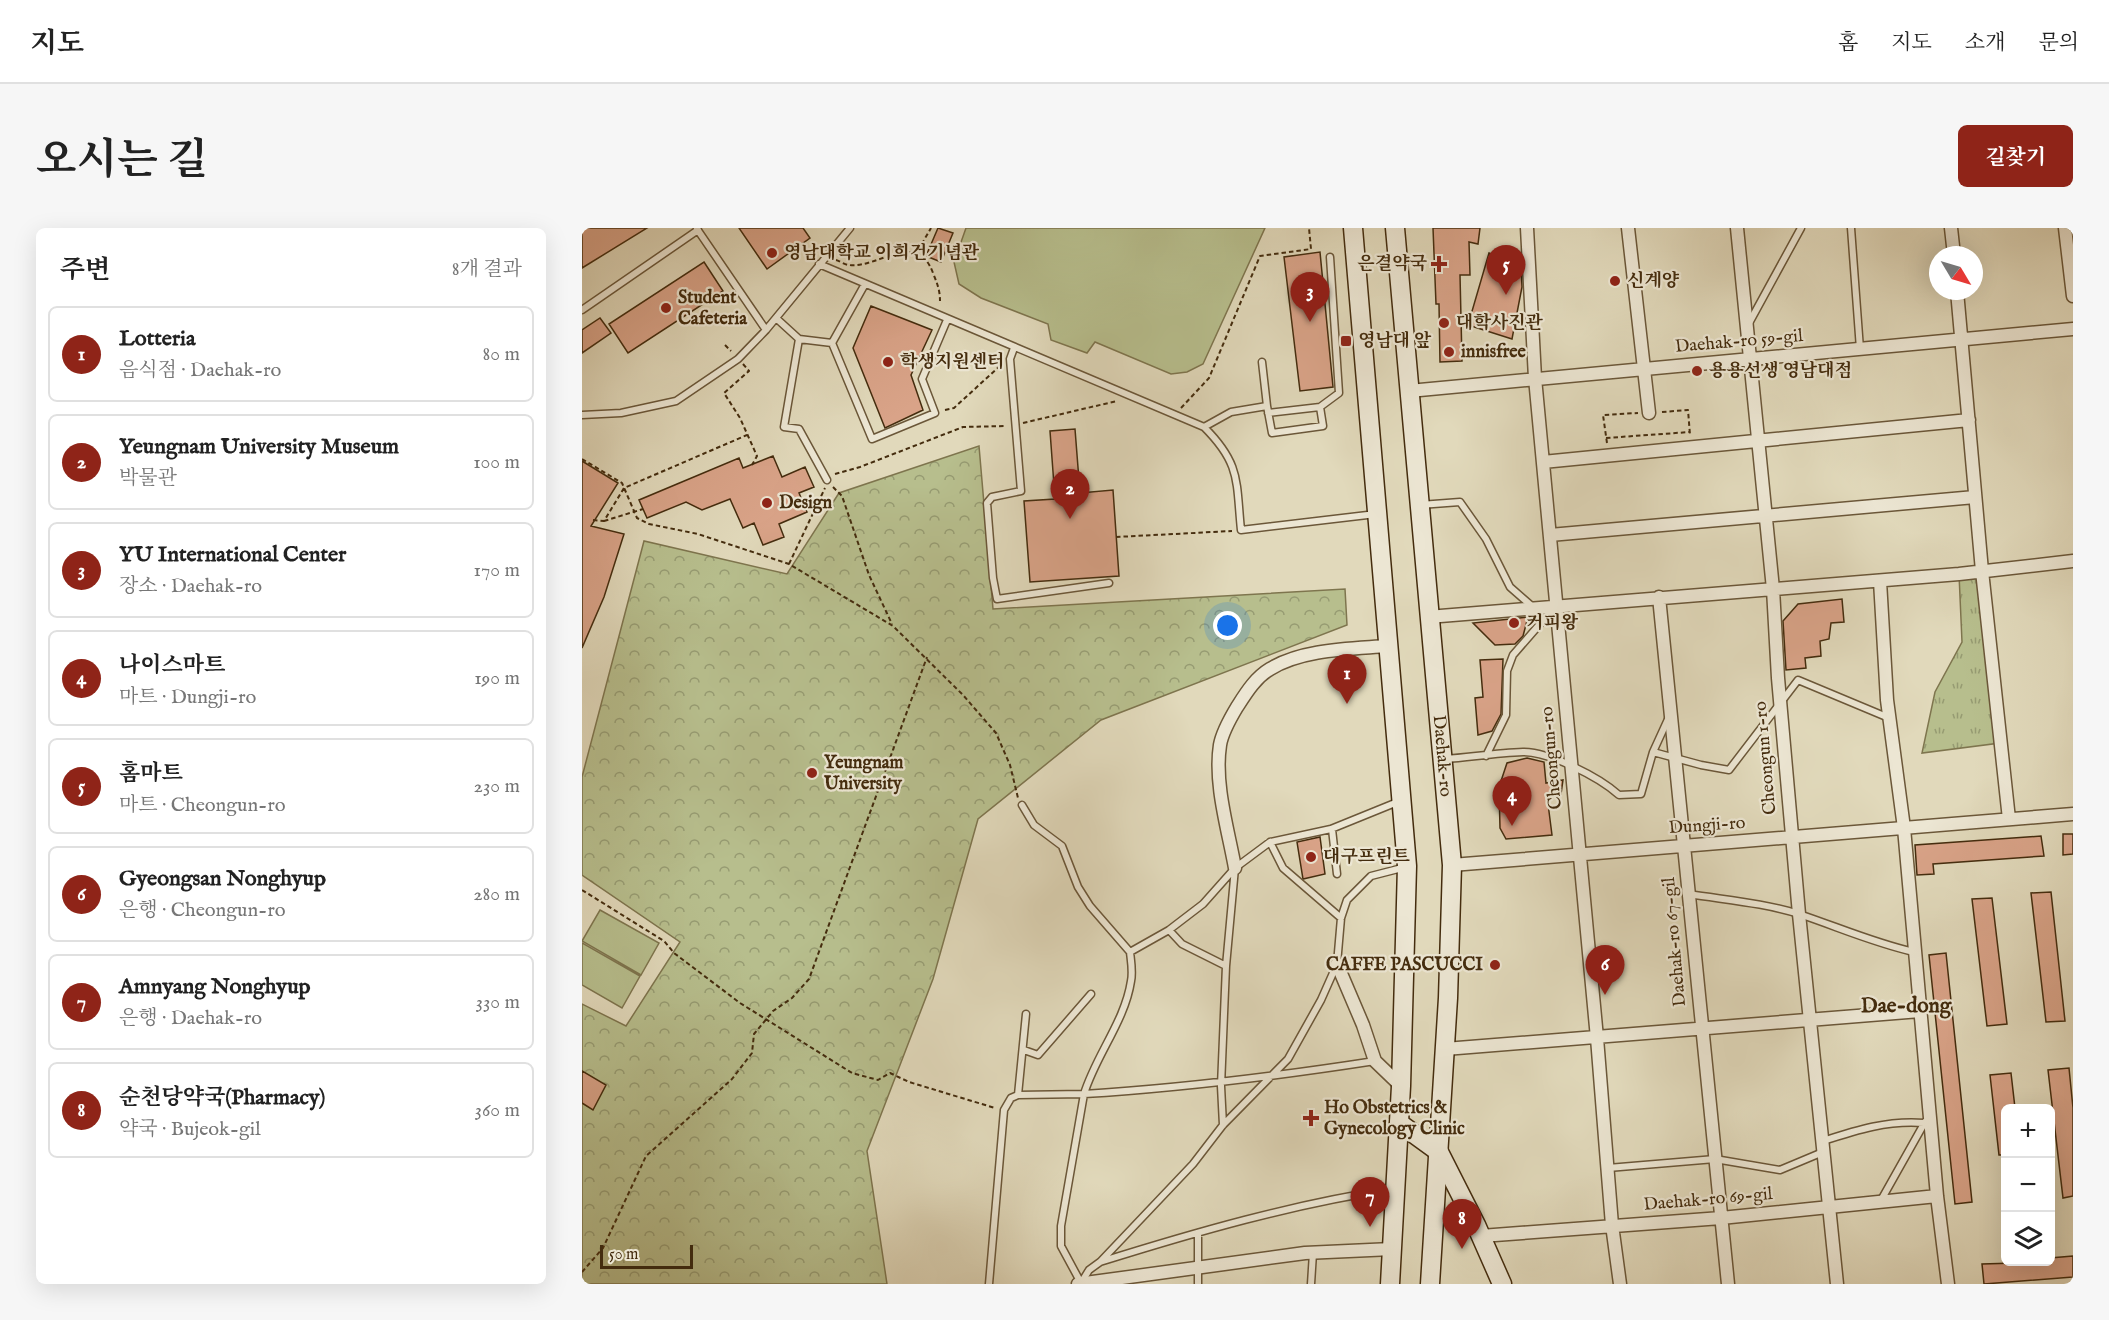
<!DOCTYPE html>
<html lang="ko">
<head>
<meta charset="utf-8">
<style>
	body { margin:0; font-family:"IM FELL English","Noto Serif KR",serif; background:#f6f6f6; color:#222 }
	.controls { position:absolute; right:18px; bottom:18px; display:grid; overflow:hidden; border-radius:9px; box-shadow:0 6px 24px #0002 }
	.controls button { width:54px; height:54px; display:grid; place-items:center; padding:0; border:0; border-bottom:2px solid #e0e0e0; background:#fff; color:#222; font:30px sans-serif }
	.compass { position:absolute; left:1347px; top:18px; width:54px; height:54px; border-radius:50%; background:#fff; box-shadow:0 6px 24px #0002; rotate:128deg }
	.scale { position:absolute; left:18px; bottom:15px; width:93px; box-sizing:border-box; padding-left:6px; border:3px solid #442c0e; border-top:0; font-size:16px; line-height:21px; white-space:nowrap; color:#442c0e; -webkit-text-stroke:4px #ece6d3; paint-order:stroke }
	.you { position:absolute; left:646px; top:398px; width:21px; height:21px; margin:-15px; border:4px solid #fff; border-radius:50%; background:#1a73e8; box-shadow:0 0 0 9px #1a73e833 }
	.badge { display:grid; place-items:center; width:39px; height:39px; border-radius:50%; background:#8f2418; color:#fff; font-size:20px; font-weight:700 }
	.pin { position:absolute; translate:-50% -50px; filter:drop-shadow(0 2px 3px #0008) }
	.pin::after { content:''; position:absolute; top:32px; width:21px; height:18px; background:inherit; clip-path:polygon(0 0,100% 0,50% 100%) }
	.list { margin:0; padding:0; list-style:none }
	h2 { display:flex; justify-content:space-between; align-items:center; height:78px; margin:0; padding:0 24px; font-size:26px }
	h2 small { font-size:20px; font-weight:400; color:#767676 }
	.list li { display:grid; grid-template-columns:39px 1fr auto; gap:18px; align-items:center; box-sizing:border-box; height:96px; margin:0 12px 12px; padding:0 12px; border:2px solid #e0e0e0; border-radius:9px }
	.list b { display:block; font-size:22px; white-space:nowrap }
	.list p { margin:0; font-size:20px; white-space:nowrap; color:#767676 }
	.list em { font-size:20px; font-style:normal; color:#767676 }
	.icon { flex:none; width:33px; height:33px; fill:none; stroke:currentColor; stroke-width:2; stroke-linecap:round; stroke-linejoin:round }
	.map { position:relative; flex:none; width:1491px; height:1056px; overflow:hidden; border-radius:9px }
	header { display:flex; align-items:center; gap:36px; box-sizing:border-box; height:84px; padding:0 30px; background:#fff; border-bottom:2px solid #e0e0e0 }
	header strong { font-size:28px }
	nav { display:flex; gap:33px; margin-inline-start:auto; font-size:21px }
	.intro { display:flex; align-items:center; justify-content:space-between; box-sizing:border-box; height:144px; padding:0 36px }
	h1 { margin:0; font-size:42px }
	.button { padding:15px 27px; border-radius:9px; background:#8f2418; color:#fff; font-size:21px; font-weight:700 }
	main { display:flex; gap:36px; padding:0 36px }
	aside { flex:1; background:#fff; border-radius:9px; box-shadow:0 6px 24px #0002 }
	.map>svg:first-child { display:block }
	.forest { fill:url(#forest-crowns); stroke:#7e754e; stroke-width:1.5 }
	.park { fill:url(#park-tufts); stroke:#7e754e; stroke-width:1.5 }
	.pitch { fill:#b7be8d; stroke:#7e754e; stroke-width:1.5 }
	.building { fill:#d9a388; stroke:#442c0e; stroke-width:1.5 }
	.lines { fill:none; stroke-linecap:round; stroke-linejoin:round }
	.lane-casing { stroke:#6b5739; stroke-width:9 }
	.street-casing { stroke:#6b5739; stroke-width:15 }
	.secondary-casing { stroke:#442c0e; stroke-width:21 }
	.path { stroke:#442c0e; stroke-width:2; stroke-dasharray:4.5 3; stroke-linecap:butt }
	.lane { stroke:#ece6d3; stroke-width:6 }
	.street { stroke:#ece6d3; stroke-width:12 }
	.secondary { stroke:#ece6d3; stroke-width:18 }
	.poi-dot { fill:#8f2418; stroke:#ece6d3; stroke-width:2 }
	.labels { text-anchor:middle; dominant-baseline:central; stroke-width:4.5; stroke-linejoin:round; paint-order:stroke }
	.poi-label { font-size:18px; font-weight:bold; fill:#442c0e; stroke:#ece6d3; text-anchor:start }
	.street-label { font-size:18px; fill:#442c0e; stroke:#ece6d3 }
	.quarter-label { font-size:21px; font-weight:bold; fill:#442c0e; stroke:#ece6d3 }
</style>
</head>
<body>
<header>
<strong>지도</strong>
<nav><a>홈</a><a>지도</a><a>소개</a><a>문의</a></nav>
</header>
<div class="intro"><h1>오시는 길</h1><a class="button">길찾기</a></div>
<main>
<aside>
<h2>주변<small>8개 결과</small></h2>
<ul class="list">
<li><span class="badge">1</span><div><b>Lotteria</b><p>음식점 · Daehak-ro</p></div><em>80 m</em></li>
<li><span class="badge">2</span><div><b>Yeungnam University Museum</b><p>박물관</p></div><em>100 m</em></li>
<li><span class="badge">3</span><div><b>YU International Center</b><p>장소 · Daehak-ro</p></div><em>170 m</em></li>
<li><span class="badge">4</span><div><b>나이스마트</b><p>마트 · Dungji-ro</p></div><em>190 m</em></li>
<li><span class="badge">5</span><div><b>홈마트</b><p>마트 · Cheongun-ro</p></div><em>230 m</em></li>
<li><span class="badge">6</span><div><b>Gyeongsan Nonghyup</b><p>은행 · Cheongun-ro</p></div><em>280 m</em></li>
<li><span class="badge">7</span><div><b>Amnyang Nonghyup</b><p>은행 · Daehak-ro</p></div><em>330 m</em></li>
<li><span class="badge">8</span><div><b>순천당약국(Pharmacy)</b><p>약국 · Bujeok-gil</p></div><em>360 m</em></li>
</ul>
</aside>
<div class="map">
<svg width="1491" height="1056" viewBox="0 0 1491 1056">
	<defs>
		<pattern id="forest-crowns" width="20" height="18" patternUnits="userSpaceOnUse" patternTransform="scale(1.5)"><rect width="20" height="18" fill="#b7be8d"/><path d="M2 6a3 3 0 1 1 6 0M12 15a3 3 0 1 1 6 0" fill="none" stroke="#969b72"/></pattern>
		<pattern id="park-tufts" width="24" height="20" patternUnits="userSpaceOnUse" patternTransform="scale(1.5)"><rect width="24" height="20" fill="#b7be8d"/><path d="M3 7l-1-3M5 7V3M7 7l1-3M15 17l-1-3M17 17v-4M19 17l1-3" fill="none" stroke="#969b72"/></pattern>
	</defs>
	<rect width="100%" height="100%" fill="#e1d9bb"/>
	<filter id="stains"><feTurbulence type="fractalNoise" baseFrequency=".00333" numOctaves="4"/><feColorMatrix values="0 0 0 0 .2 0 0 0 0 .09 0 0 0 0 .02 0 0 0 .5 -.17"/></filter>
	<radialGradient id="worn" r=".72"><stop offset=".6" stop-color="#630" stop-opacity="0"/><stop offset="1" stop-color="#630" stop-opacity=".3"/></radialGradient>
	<path class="forest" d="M397 218 411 381 763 361 765 397 519 492 396 591 351 751 285 923 305 1056H0V776L44 798 98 714 0 647V549L62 313 205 346 257 265Z"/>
	<path class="park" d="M1400 343 1418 515 1340 525 1353 464 1380 414 1377 346Z"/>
	<path class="pitch" d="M384 0H683L621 136 605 144 589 146 513 114 505 125 469 112 466 96 399 70 377 56 372 34Z
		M18 682 77 715 59 747 0 713Z
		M0 715 58 748 40 780 0 757Z"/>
	<path class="building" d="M0 0H65L0 40Z
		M157 0H221L228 10 185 41Z
		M356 0 371 5 359 34 344 28Z
		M851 0H898L896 16 887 14 888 47H878L880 133 858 134 857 76H854Z
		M738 24 751 159 718 163 702 29Z
		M907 25 939 38 940 59 930 111 886 97Z
		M122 34 141 63 46 125 27 96Z
		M289 78 350 102 329 147 341 182 303 200 271 120Z
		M18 90 29 105 0 125V102Z
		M493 201 498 265 531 262 537 348 448 354 442 273 473 271 468 203Z
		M191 228 200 249 223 239 232 259 217 265 225 284 197 296 202 309 181 317 172 295 161 300 148 271 120 282 104 274 65 290 57 272 157 230 161 240Z
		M0 233 36 255 9 298 42 306 22 369 0 420Z
		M1260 371 1262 394 1249 395 1247 411 1238 413 1239 428 1223 430 1224 440 1204 442 1201 393 1216 376Z
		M946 389 941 408 933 416 913 417 891 395Z
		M921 431 919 486 910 503 896 507 893 470 901 469 898 432Z
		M945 530 962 534 964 555 981 552 979 566 965 568 970 607 924 611 918 600 917 559 925 535Z
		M1481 606H1491V626L1481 627Z
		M1459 608 1462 628 1351 636 1352 646 1335 647 1333 617Z
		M738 609 743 646 721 651 715 614Z
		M1469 664 1483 793 1464 794 1449 665Z
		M1410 670 1425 796 1405 798 1390 671Z
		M1364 725 1390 974 1373 976 1347 727Z
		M1487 840 1491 880V968L1481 970 1466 842Z
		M0 843 24 857 11 882 0 875Z
		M1429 845 1433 880H1424V927H1417L1408 847Z
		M1491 1028V1049L1402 1056 1400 1036 1468 1034V1030Z"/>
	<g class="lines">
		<defs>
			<path id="lane" d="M1269 0 1278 121
				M115 1 184 102
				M237 36 622 199C659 236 654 253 659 302L794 286
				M283 56 250 115 290 211 353 185 340 151 365 92
				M0 82 116 2
				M194 90 217 111 202 199 217 201 245 252
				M1166 97 1219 0
				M217 111 250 115
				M432 120 428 131 439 263 410 269 405 275 411 350 415 371 527 355
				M680 134 685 178
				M738 179 757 165 748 29
				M0 187 39 185 94 173 156 131 184 102 268 0
				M622 199 649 184 685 178 690 205 741 198 738 179 686 185
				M838 277 878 274 904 311 928 359 952 380
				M1071 524 1119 537 1147 542 1216 452 1307 490
				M904 528 924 487 925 443 931 427 971 381
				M863 531C889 529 915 525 941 524 968 524 1017 549 1037 567L1059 566 1071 524 1087 489
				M440 577 452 597 480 618 496 659 508 678 548 724
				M750 601 755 646
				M688 614 701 640 759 690
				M1107 666C1144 672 1182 675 1217 686 1256 699 1292 715 1332 724
				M587 702 600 716 644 738 653 640
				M442 822 456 827 509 766
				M436 867 444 786
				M641 897 639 858 644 738
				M1241 913C1275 902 1306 892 1342 895
				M1026 940 1133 931 1198 942 1241 924
				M1298 974 1343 894
				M518 1034C614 1004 711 976 810 961
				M499 1055 507 1042 518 1034 611 936 641 897 706 831 739 772 755 736 759 690 765 672 789 648 824 639
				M499 1055 479 1018V998L502 866C600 860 696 848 793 833
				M407 1056 422 882 429 870 436 867 502 866C514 827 543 793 549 753 551 744 549 733 548 724L587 702 621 676 653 640 688 614 749 601 818 573
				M616 1056V1005
				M729 1056 731 1025"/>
			<path id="street" d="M945 0 953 150 1015 810 1030 997 1038 1056
				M1046 0 1067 185
				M1155 0 1191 361 1196 450 1217 686 1255 1056
				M1369 0 1372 27
				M1483 0 1491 68
				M1375 63 1400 343 1427 591
				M827 163 1491 101
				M961 234 1387 192
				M968 307 1393 269
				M1298 353 1305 472 1322 600 1355 968 1366 1056
				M1077 369 1146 1056
				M846 389 1377 346 1491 333
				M870 637 1491 586
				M653 640C646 601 632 556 638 517 640 505 649 489 655 479 664 465 673 450 688 441 720 421 768 421 805 418
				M755 736 781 797 793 833 819 858
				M863 821 1338 783
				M899 1008 1139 990 1355 968
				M496 1056 723 1025 810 1021"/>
			<g id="secondary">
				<path d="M771 0 825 638 819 858 808 1056"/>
				<path id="s1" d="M813 0 870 637 866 770 848 1056"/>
				<path d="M817 895 857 924 894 997 920 1056"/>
			</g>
		</defs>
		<use href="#lane" class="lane-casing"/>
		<use href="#street" class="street-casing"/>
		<use href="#secondary" class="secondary-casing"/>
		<path class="path" d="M328 25 338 19 349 0
			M254 32C258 33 263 37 267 37 295 41 335 1 351 45 355 55 358 62 358 73
			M143 117 149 123
			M161 136 167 143 142 165 158 190 175 228 170 237
			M599 180 627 150 678 28 729 21 727 0
			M363 182 372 180 420 136
			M1080 184 1106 182 1108 207
			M441 195 535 173
			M1024 210 1108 204
			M1025 215 1021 187 1056 185
			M0 231 40 255 55 290 67 296 116 306 207 336 311 398 381 467 414 505 428 537 436 570
			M253 246 278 239 381 199 424 198
			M251 259 260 268 287 347 310 396
			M11 292 22 293 42 260 165 207
			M22 293 61 281
			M534 309 650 303
			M207 336 243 260
			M0 662 82 713 92 725 158 775 270 845 296 852 308 845 327 854 413 880
			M0 1044 21 1020 64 928 150 851 170 825 172 806 191 783 210 770 227 751 345 429"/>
		<use href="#lane" class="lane"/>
		<use href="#street" class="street"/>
		<use href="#secondary" class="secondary"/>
	</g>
	<g class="poi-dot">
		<circle cx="190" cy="25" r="6"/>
		<path d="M854 27h6v6h6v6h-6v6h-6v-6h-6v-6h6z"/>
		<circle cx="1033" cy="53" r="6"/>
		<circle cx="84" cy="80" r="6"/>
		<circle cx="862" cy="95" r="6"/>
		<rect x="758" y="107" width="12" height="12" rx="3"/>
		<circle cx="867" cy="124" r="6"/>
		<circle cx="306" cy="134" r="6"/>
		<circle cx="1115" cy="143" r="6"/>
		<circle cx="185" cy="275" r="6"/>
		<circle cx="932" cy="395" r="6"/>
		<circle cx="230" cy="545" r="6"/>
		<circle cx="729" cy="629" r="6"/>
		<circle cx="913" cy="737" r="6"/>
		<path d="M726 881h6v6h6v6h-6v6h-6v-6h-6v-6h6z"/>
	</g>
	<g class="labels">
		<g class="poi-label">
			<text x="202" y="25">영남대학교 이희건기념관</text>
			<text x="845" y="36" text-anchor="end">은결약국</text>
			<text x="1045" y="53">신계양</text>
			<text x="96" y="70">Student<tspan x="96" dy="21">Cafeteria</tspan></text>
			<text x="874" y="95">대학사진관</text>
			<text x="776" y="113">영남대 앞</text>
			<text x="879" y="124">innisfree</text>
			<text x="318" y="134">학생지원센터</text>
			<text x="1127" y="143">용용선생 영남대점</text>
			<text x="197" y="275">Design</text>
			<text x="944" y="395">커피왕</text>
			<text x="242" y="535">Yeungnam<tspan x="242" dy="21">University</tspan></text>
			<text x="741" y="629">대구프린트</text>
			<text x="901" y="737" text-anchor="end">CAFFE PASCUCCI</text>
			<text x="742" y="880">Ho Obstetrics &amp;<tspan x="742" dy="21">Gynecology Clinic</tspan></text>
		</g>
		<g class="street-label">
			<text transform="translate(1157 114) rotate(-5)">Daehak-ro 59-gil</text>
			<text stroke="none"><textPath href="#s1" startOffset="530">Daehak-ro</textPath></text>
			<text transform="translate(970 530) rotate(-95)">Cheongun-ro</text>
			<text transform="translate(1184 530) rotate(-95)">Cheongun 1-ro</text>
			<text transform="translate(1125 598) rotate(-4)">Dungji-ro</text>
			<text transform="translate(1093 714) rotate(-95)">Daehak-ro 67-gil</text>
			<text transform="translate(1126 972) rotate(-5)">Daehak-ro 69-gil</text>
		</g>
		<g class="quarter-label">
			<text x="1324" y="778">Dae-dong</text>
		</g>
	</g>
	<rect width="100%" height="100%" filter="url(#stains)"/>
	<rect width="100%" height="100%" fill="url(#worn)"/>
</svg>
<div class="controls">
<button>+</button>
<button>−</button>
<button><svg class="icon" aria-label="layers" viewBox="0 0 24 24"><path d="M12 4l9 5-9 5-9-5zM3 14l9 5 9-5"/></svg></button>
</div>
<svg class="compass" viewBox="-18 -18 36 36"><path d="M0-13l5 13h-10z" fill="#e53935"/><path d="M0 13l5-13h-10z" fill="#767676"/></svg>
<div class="scale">50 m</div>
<div class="you"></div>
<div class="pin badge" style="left:765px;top:476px">1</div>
<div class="pin badge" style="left:488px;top:291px">2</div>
<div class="pin badge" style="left:728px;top:94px">3</div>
<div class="pin badge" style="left:930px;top:598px">4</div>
<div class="pin badge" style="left:924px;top:67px">5</div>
<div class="pin badge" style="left:1023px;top:767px">6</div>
<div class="pin badge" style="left:788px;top:999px">7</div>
<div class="pin badge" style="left:880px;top:1021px">8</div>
</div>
</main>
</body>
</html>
